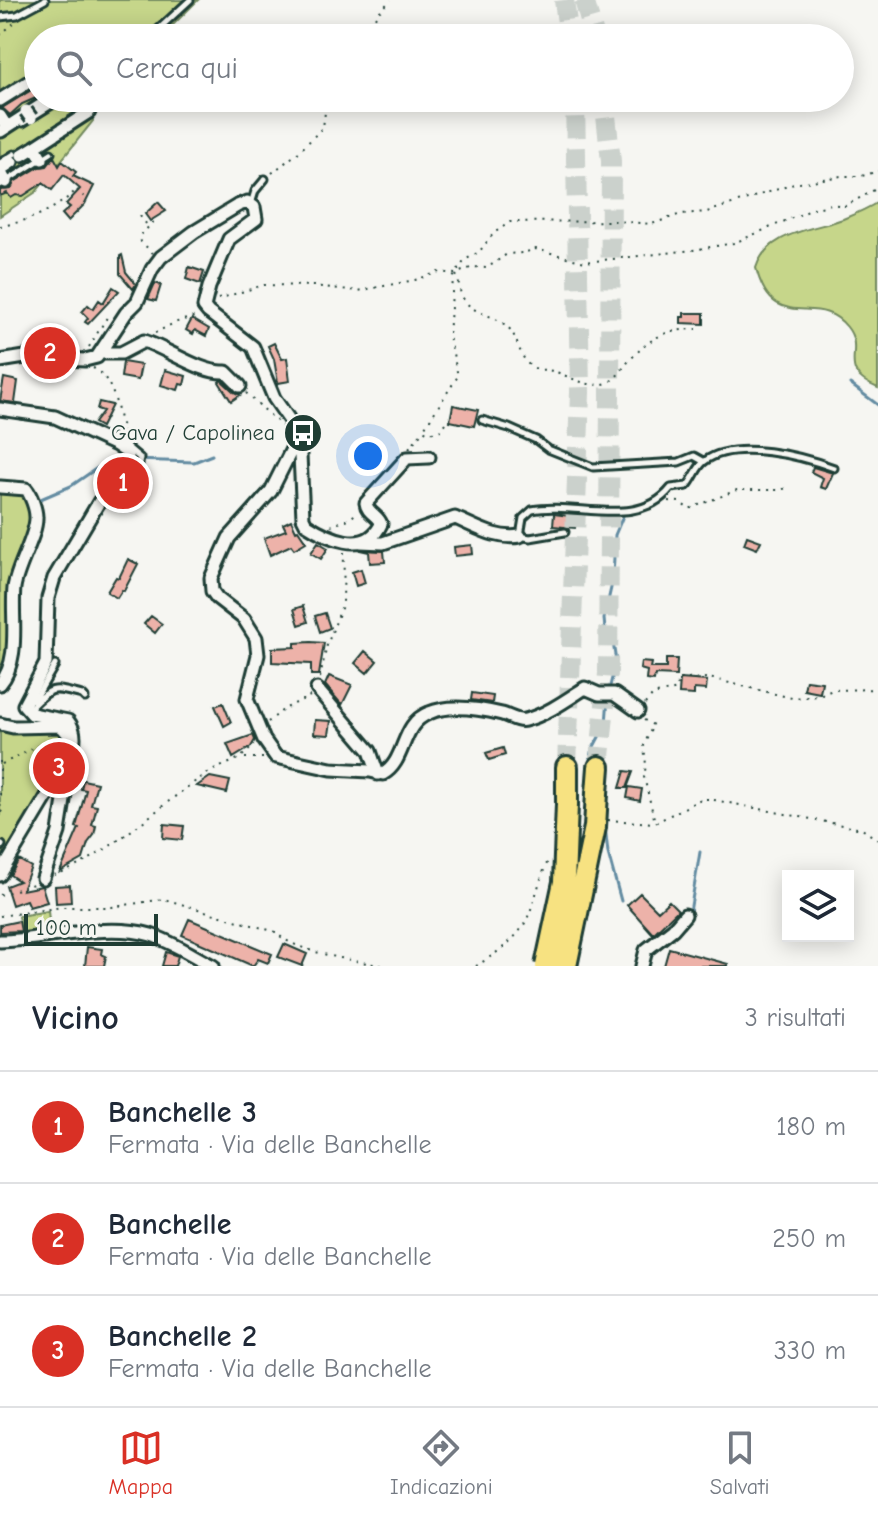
<!DOCTYPE html>
<html lang="it">
<head>
<meta charset="utf-8">
<style>
	body { margin:0; font-family:"Comic Neue",sans-serif; background:#f2f2f3; color:#1f2937 }
	.controls { position:absolute; right:24px; bottom:24px; display:grid; overflow:hidden; border-radius:0px; box-shadow:0 4px 20px #0003 }
	.controls button { width:72px; height:72px; display:grid; place-items:center; padding:0; border:0; border-bottom:2px solid #e0e1e3; background:#fff; color:#1f2937; font:40px sans-serif }
	.scale { position:absolute; left:24px; bottom:20px; width:134px; box-sizing:border-box; padding-left:8px; border:4px solid #1f3d34; border-top:0; font-size:22px; line-height:28px; white-space:nowrap; color:#1f3d34; -webkit-text-stroke:6px #f6f6f2; paint-order:stroke }
	.you { position:absolute; left:368px; top:456px; width:28px; height:28px; margin:-20px; border:6px solid #fff; border-radius:50%; background:#1a73e8; box-shadow:0 0 0 12px #1a73e833 }
	.badge { display:grid; place-items:center; width:52px; height:52px; border-radius:50%; background:#d93025; color:#fff; font-size:26px; font-weight:700 }
	.pin { position:absolute; translate:-50% -50%; border:4px solid #fff; box-shadow:0 2px 8px #0006 }
	.list { margin:0; padding:0; list-style:none }
	h2 { display:flex; justify-content:space-between; align-items:center; height:104px; margin:0; padding:0 32px; font-size:34px }
	h2 small { font-size:26px; font-weight:400; color:#747a83 }
	.list li { display:grid; grid-template-columns:52px 1fr auto; gap:24px; align-items:center; box-sizing:border-box; height:112px; padding:0 32px; border-top:2px solid #e0e1e3 }
	.list b { display:block; font-size:30px; white-space:nowrap }
	.list p { margin:0; font-size:26px; white-space:nowrap; color:#747a83 }
	.list em { font-size:26px; font-style:normal; color:#747a83 }
	.icon { flex:none; width:44px; height:44px; fill:none; stroke:currentColor; stroke-width:2; stroke-linecap:round; stroke-linejoin:round }
	.map { position:relative; flex:none; width:878px; height:966px; overflow:hidden }
	.search { position:absolute; background:#fff; box-shadow:0 4px 20px #0003; left:24px; right:24px; top:24px; height:88px; display:flex; align-items:center; gap:20px; box-sizing:border-box; padding:0 28px; border-radius:44px; color:#747a83; font-size:30px }
	.sheet { height:440px; background:#fff }
	nav { display:flex; justify-content:space-around; align-items:center; box-sizing:border-box; height:112px; border-top:2px solid #e0e1e3; background:#fff; font-size:22px; color:#747a83 }
	nav a { display:grid; justify-items:center; gap:4px }
	nav .on { color:#d93025 }
	.map>svg:first-child { display:block }
	.green { fill:#c6d68a; stroke:#728a5f; stroke-width:2 }
	.lines { fill:none; stroke-linecap:round; stroke-linejoin:round }
	.stream { stroke:#648ca2; stroke-width:3 }
	.building { fill:#edb2a9; stroke:#1f3d34; stroke-width:2 }
	.highway-tunnel { stroke:#cbd1cc; stroke-width:20; stroke-dasharray:20 10; stroke-linecap:butt }
	.lane-casing { stroke:#1f3d34; stroke-width:11 }
	.street-casing { stroke:#1f3d34; stroke-width:17 }
	.highway-casing { stroke:#1f3d34; stroke-width:26 }
	.path { stroke:#1f3d34; stroke-width:2; stroke-dasharray:2 6; stroke-linecap:butt }
	.lane { stroke:#f6f6f2; stroke-width:5 }
	.street { stroke:#f6f6f2; stroke-width:11 }
	.highway { stroke:#f7e281; stroke-width:20 }
	.street-bridge-casing { stroke:#1f3d34; stroke-width:17; stroke-linecap:butt }
	.highway-bridge-casing { stroke:#1f3d34; stroke-width:26; stroke-linecap:butt }
	.street-bridge { stroke:#f6f6f2; stroke-width:11 }
	.highway-bridge { stroke:#f7e281; stroke-width:20 }
	.labels { text-anchor:middle; dominant-baseline:central; stroke-width:6; stroke-linejoin:round; paint-order:stroke }
	.poi-label { font-size:22px; fill:#1f3d34; stroke:#f6f6f2; text-anchor:end }
</style>
</head>
<body>
<div class="map">
<svg width="878" height="966" viewBox="0 0 878 966">
	<rect width="100%" height="100%" fill="#f6f6f2"/>
	<filter id="ink" filterUnits="userSpaceOnUse"><feTurbulence type="fractalNoise" baseFrequency=".0125" numOctaves="2"/><feDisplacementMap in="SourceGraphic" scale="16" xChannelSelector="R" yChannelSelector="G"/><feConvolveMatrix kernelMatrix="1 2 1 2 8 2 1 2 1" color-interpolation-filters="sRGB"/></filter>
	<g filter="url(#ink)">
		<path class="green" d="M0 0H198L160 38H38V98H91L93 121 36 192 0 216Z
			M878 202V388C834 370 867 352 847 327 817 289 774 337 756 268 767 232 812 230 843 219 855 214 867 209 878 202Z
			M0 491 19 492 25 496 31 509 32 524 15 564 10 649 0 679Z
			M0 726 58 729 65 740 68 753 0 872Z
			M48 911 50 929 22 934 19 916Z"/>
		<g class="lines">
			<path class="stream" d="M850 384 878 405
				M133 460 194 462 212 455
				M36 501 71 486 100 466 125 461
				M609 690 616 662 613 642 605 629 604 619 613 579 615 535 623 516
				M589 769 591 752 606 724 608 697
				M605 826 608 853 621 901
				M690 912 700 852"/>
		</g>
		<path class="building" d="M38 86V97L22 104 10 115 2 108Z
			M54 157 59 166 62 161 76 172 73 176 94 186 85 204 68 221 62 214 70 207 66 204 80 189 64 175 52 190 43 183 23 196 16 195 11 198 7 193 0 196V190L11 189 14 182 39 167 47 166Z
			M158 202 166 211 150 221 145 214Z
			M122 255 126 272 136 284 133 289 120 274V256Z
			M189 267 204 272 200 284 186 279Z
			M155 283 161 285 156 301 148 299Z
			M113 287 119 291 88 324 85 322 88 318 82 312 88 305 93 309 99 300 103 303Z
			M684 313H704V324L681 323V317H684Z
			M192 319 209 329 206 336 195 330 193 334 186 330Z
			M274 343 282 359 287 358 290 381 278 383 274 359 268 346Z
			M123 362 141 365 138 380 121 377Z
			M165 370 186 376 184 385 180 384 178 390 161 385Z
			M4 378 18 381 15 403 0 401Z
			M221 380 234 392 240 395 231 401 219 382Z
			M99 402 112 405 101 427 94 423 103 411 97 409Z
			M453 405 478 410 474 426 450 421Z
			M813 467 833 473 826 489 820 487 823 478 811 472Z
			M554 514 577 517 575 528 553 526Z
			M291 520 296 531 298 530 306 542 294 549 291 545 270 555 264 538 286 530 283 524Z
			M747 536 761 541 757 549 744 544Z
			M318 542 328 548 321 559 311 553Z
			M472 545 473 554 455 556 454 547Z
			M360 550 384 551 385 562 370 563 369 552Z
			M128 559 138 564 124 591 122 590 117 598 107 592 116 577 119 578Z
			M361 569 365 583 356 586 352 572Z
			M303 606 308 622 299 625 294 609Z
			M325 613 330 628 320 632 315 616Z
			M151 616 162 624 155 633 144 624Z
			M311 642 324 643 319 675H311V664L272 662V648L295 647V643Z
			M365 651 377 661 367 673 355 663Z
			M666 659H677L676 676 655 675 654 681 646 680 647 671 640 669 641 662 651 663 650 668H666Z
			M329 676 352 685 342 705 325 685Z
			M680 679 707 681 706 690 694 689V695L679 694Z
			M806 680 822 682 820 693 804 690Z
			M472 693 493 696 492 703 471 700Z
			M223 703 231 722 224 726 215 706Z
			M315 720 331 721 329 735 314 734Z
			M253 735 255 740 251 747 233 758 227 744Z
			M503 748 505 755 489 760 486 753Z
			M625 771 633 772 627 788H620Z
			M210 777 230 781 227 793 197 786Z
			M83 780 97 783 91 805 97 806 92 825 96 826 94 835 88 843 83 859 60 872 79 828 76 827 86 790 81 789Z
			M629 787 642 789 640 801 627 798Z
			M164 824 184 826 182 840 163 838Z
			M19 860 31 867 22 890 42 886 47 902 29 907 26 900 12 905 6 886 19 881 10 875Z
			M70 885 71 902 56 903 55 886Z
			M640 893 658 911 669 901 678 910 653 934 627 905Z
			M189 919 272 954 268 963 258 959 253 966 182 935Z
			M19 921 21 931 0 932V925Z
			M284 944 307 954 302 966 278 957Z
			M87 947 102 949 101 954 106 956 104 966H85Z
			M669 948 728 964V966H664Z
			M166 952 178 956 175 966H162Z"/>
		<g class="lines">
			<path class="highway-tunnel" d="M564 0 569 38
				M584 0 595 38
				M567 767 580 392 575 98
				M599 767 608 673 610 395 611 161 604 98"/>
			<defs>
				<path id="lane" d="M0 17 17 15 45 0
					M149 38 190 0
					M23 123 55 103 70 98
					M0 163 14 154
					M0 185 51 153
					M251 204 255 191 265 179
					M482 420 509 428 536 440 548 449 593 467 679 462 694 456 703 461
					M115 437 140 458 138 469 128 472
					M565 532 530 538 520 536 523 518 532 510C576 501 638 530 671 488L687 486C694 479 697 466 705 461 735 439 802 456 834 468
					M34 701 55 665
					M32 706C53 685 54 688 82 695L85 698
					M0 848 2 845"/>
				<path id="street" d="M0 100 38 76
					M0 116 7 127
					M1 131 52 98
					M22 155 35 147
					M42 159 35 147 89 112
					M0 170 12 162
					M0 171 6 182
					M102 353H121L144 341C168 349 202 374 226 372L240 386
					M0 361 25 357 85 360 97 357 126 313 137 302 152 269 161 257 194 232 237 206 247 202 254 207 256 219 229 239 209 287 204 307 208 312 253 347 274 398 299 434 303 518 306 524C326 537 366 557 381 524 378 515 367 513 366 503L407 458 429 457
					M0 409 55 417 116 445 126 452 129 461 128 470 99 502 54 578 48 598 46 663 24 705 32 714 68 721C77 732 74 743 71 756L0 875
					M299 435 271 491 229 538 211 578 212 591 217 598 244 619 256 638 258 655 247 699 264 740 276 757 331 769 370 771 383 774C407 760 400 724 429 713 449 704 481 709 502 714 509 716 518 722 525 720 546 715 568 699 585 688L599 694H614L638 711
					M0 487 26 489C31 495 36 509 36 517 37 535 17 566 14 588 11 618 21 659 0 684
					M361 542 383 543 455 518C477 527 496 540 520 536
					M317 689 370 751 378 774
					M0 724 13 727 61 726 68 734 70 745
					M43 878 59 832 70 762
					M0 941C47 940 105 922 151 935 173 942 193 956 213 966
					M642 966 646 950 673 929 685 915"/>
				<path id="highway" d="M597 793 599 767
					M567 804V767"/>
			</defs>
			<use href="#lane" class="lane-casing"/>
			<use href="#street" class="street-casing"/>
			<use href="#highway" class="highway-casing"/>
			<path class="path" d="M0 35 14 23
				M130 38 141 37
				M362 38 378 13 391 0
				M272 173 300 151 323 127 327 98
				M77 190 88 201
				M140 216 147 225
				M0 226C28 222 58 209 77 189
				M153 253 141 242 140 236 155 220
				M456 275C460 281 458 290 463 298 471 313 491 314 504 324 518 333 517 353 529 365 536 371 545 369 553 371 570 376 594 393 612 380 618 376 623 368 628 362 651 337 663 330 697 329
				M218 299 264 285 314 286 358 291 415 280 439 272 455 274 473 267 487 268 507 254 523 253 536 249 585 262 693 250 734 243 813 209 831 204 845 206 878 188
				M155 333 174 323 199 315
				M89 347 109 314
				M93 368C114 378 118 412 123 433
				M246 393 282 426
				M446 423 441 430 429 433 423 430 458 376 449 336 453 278 465 260 479 252 494 233 510 222 615 221 652 224 681 214 707 212 794 184 841 176H862L878 171
				M409 448 423 431
				M669 501 679 502 689 509 737 490H780L790 487
				M331 526 351 518 357 512
				M320 678 327 645 343 603 344 552
				M645 704 653 695 677 689 678 680 680 679 709 678 792 698 820 696 832 690 878 689
				M644 720 653 725 644 745 646 765 644 777 655 822
				M268 722 284 709 310 696
				M245 758H266
				M0 761V795
				M2 764 46 742 52 746
				M0 804 3 809 0 814
				M608 820 655 823 701 799H709L862 829 878 840
				M54 875C104 861 162 802 208 773 225 763 242 762 254 744
				M0 895 33 884
				M0 916 63 907H112L164 899 276 932C292 952 360 962 386 966
				M476 966C494 955 518 939 527 919 536 899 539 879 549 859"/>
			<use href="#lane" class="lane"/>
			<use href="#street" class="street"/>
			<use href="#highway" class="highway"/>
			<defs>
				<path id="street-bridge" d="M26 111 31 118"/>
				<path id="highway-bridge" d="M546 966 564 882 567 804
					M566 966 595 827 597 793"/>
			</defs>
			<use href="#street-bridge" class="street-bridge-casing"/>
			<use href="#highway-bridge" class="highway-bridge-casing"/>
			<use href="#street-bridge" class="street-bridge"/>
			<use href="#highway-bridge" class="highway-bridge"/>
		</g>
	</g>
	<defs>
		<symbol id="bus-disc" viewBox="-11 -11 22 22"><circle r="9.5" fill="#1f3d34" stroke="#f6f6f2"/><path d="M-5-6H5V4H4V6H2V4H-2V6H-4V4H-5ZM-3.5-4V0h7V-4ZM-3.5 1.2v1.5H-2V1.2ZM2 1.2v1.5H3.5V1.2Z" fill="#fff"/></symbol>
	</defs>
	<g fill-rule="evenodd">
		<use href="#bus-disc" x="281" y="411" width="44" height="44"/>
	</g>
	<g class="labels">
		<g class="poi-label">
			<text x="275" y="433">Gava / Capolinea</text>
		</g>
	</g>
</svg>
<div class="controls">
<button><svg class="icon" aria-label="layers" viewBox="0 0 24 24"><path d="M12 4l9 5-9 5-9-5zM3 14l9 5 9-5"/></svg></button>
</div>
<div class="scale">100 m</div>
<div class="you"></div>
<div class="pin badge" style="left:123px;top:483px">1</div>
<div class="pin badge" style="left:50px;top:353px">2</div>
<div class="pin badge" style="left:59px;top:768px">3</div>
<div class="search"><svg class="icon" aria-label="search" viewBox="0 0 24 24"><circle cx="10" cy="10" r="6"/><path d="M15 15l6 6"/></svg>Cerca qui</div>
</div>
<section class="sheet">
<h2>Vicino<small>3 risultati</small></h2>
<ul class="list">
<li><span class="badge">1</span><div><b>Banchelle 3</b><p>Fermata · Via delle Banchelle</p></div><em>180 m</em></li>
<li><span class="badge">2</span><div><b>Banchelle</b><p>Fermata · Via delle Banchelle</p></div><em>250 m</em></li>
<li><span class="badge">3</span><div><b>Banchelle 2</b><p>Fermata · Via delle Banchelle</p></div><em>330 m</em></li>
</ul>
</section>
<nav>
<a class="on"><svg class="icon" aria-label="map" viewBox="0 0 24 24"><path d="M3 6l6-2 6 2 6-2v14l-6 2-6-2-6 2zM9 4v14M15 6v14"/></svg>Mappa</a>
<a><svg class="icon" aria-label="directions" viewBox="0 0 24 24"><path d="M12 3l9 9-9 9-9-9zM9 14v-3h6M13 9l2 2-2 2"/></svg>Indicazioni</a>
<a><svg class="icon" aria-label="saved" viewBox="0 0 24 24"><path d="M7 4h10v16l-5-4-5 4z"/></svg>Salvati</a>
</nav>
</body>
</html>
